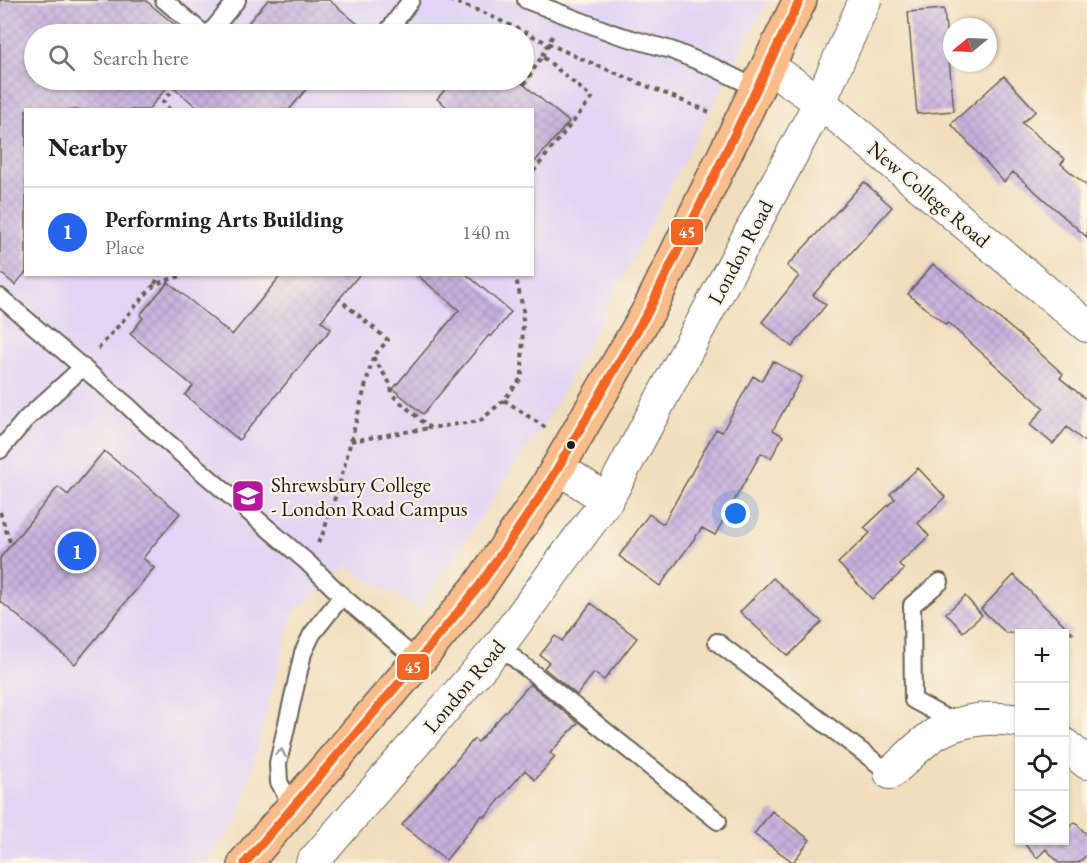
<!DOCTYPE html>
<html lang="en">
<head>
<meta charset="utf-8">
<style>
	body { margin:0; font-family:"EB Garamond",serif; background:#f6f6f6; color:#202124 }
	.controls { position:absolute; right:18px; bottom:18px; display:grid; overflow:hidden; border-radius:0px; box-shadow:0 2px 4px #0004 }
	.controls button { width:54px; height:54px; display:grid; place-items:center; padding:0; border:0; border-bottom:2px solid #e0e0e0; background:#fff; color:#202124; font:30px sans-serif }
	.compass { position:absolute; left:943px; top:18px; width:54px; height:54px; border-radius:50%; background:#fff; box-shadow:0 2px 4px #0004; rotate:251deg }
	.you { position:absolute; left:736px; top:514px; width:21px; height:21px; margin:-15px; border:4px solid #fff; border-radius:50%; background:#1a73e8; box-shadow:0 0 0 9px #1a73e833 }
	.badge { display:grid; place-items:center; width:39px; height:39px; border-radius:50%; background:#2563eb; color:#fff; font-size:20px; font-weight:700 }
	.pin { position:absolute; translate:-50% -50%; border:3px solid #fff; box-shadow:0 2px 6px #0006 }
	.list { margin:0; padding:0; list-style:none }
	h2 { display:flex; justify-content:space-between; align-items:center; height:78px; margin:0; padding:0 24px; font-size:26px }
	h2 small { font-size:20px; font-weight:400; color:#757577 }
	.list li { display:grid; grid-template-columns:39px 1fr auto; gap:18px; align-items:center; box-sizing:border-box; height:90px; padding:0 24px; border-top:2px solid #e0e0e0 }
	.list b { display:block; font-size:22px; white-space:nowrap }
	.list p { margin:0; font-size:20px; white-space:nowrap; color:#757577 }
	.list em { font-size:20px; font-style:normal; color:#757577 }
	.icon { flex:none; width:33px; height:33px; fill:none; stroke:currentColor; stroke-width:2; stroke-linecap:round; stroke-linejoin:round }
	.map { position:relative; flex:none; width:1087px; height:863px; overflow:hidden }
	.search { position:absolute; background:#fff; box-shadow:0 2px 4px #0004; left:24px; top:24px; width:510px; height:66px; display:flex; align-items:center; gap:15px; box-sizing:border-box; padding:0 21px; border-radius:33px; color:#757577; font-size:22px }
	.panel { position:absolute; background:#fff; box-shadow:0 2px 4px #0004; left:24px; top:108px; width:510px; height:168px; border-radius:0px }
	.map>svg:first-child { display:block }
	.built { fill:#e1d4f4; fill-rule:evenodd }
	.building { fill:url(#building-cross-hatch) }
	.lines { fill:none; stroke-linecap:round; stroke-linejoin:round }
	.lane-casing { stroke:#676054; stroke-width:20 }
	.street-casing { stroke:#676054; stroke-width:34 }
	.primary-casing { stroke:#676054; stroke-width:36 }
	.path { stroke:#676054; stroke-width:4; stroke-dasharray:4.5 4.5; stroke-linecap:butt }
	.lane { stroke:#fff; stroke-width:16 }
	.street { stroke:#fff; stroke-width:32 }
	.primary { stroke:#f9bc8a; stroke-width:33 }
	.bus-1-casing { stroke:#fcf5e5; stroke-width:14 }
	.bus-1 { stroke:#f26522; stroke-width:9 }
	.oneway { stroke:#999 }
	.bus-dot { fill:#1c1c1c; stroke:#fcf5e5; stroke-width:2 }
	.labels { text-anchor:middle; dominant-baseline:central; stroke-width:4.5; stroke-linejoin:round; paint-order:stroke }
	.street-label { font-size:21px; fill:#1c1c1c; stroke:#fcf5e5 }
	.poi-label { font-size:21px; fill:#1c1c1c; stroke:#fcf5e5; text-anchor:start }
	.line-badge { stroke:#fcf5e5; stroke-width:2 }
	.badge-label { font-size:16px; text-anchor:middle; font-weight:bold; fill:#fff }
</style>
</head>
<body>
<div class="map">
<svg width="1087" height="863" viewBox="0 0 1087 863">
	<defs>
		<pattern id="building-cross-hatch" width="8" height="8" patternUnits="userSpaceOnUse" patternTransform="scale(1.5)"><rect width="8" height="8" fill="#c6b1dd"/><path d="M0 0l8 8M0 8l8-8" fill="none" stroke="#aa98bd"/></pattern>
	</defs>
	<rect width="100%" height="100%" fill="#fcf5e5"/>
	<filter id="ink" filterUnits="userSpaceOnUse"><feTurbulence type="fractalNoise" baseFrequency=".0167" numOctaves="2"/><feDisplacementMap in="SourceGraphic" scale="12" xChannelSelector="R" yChannelSelector="G"/><feConvolveMatrix kernelMatrix="1 2 1 2 8 2 1 2 1" color-interpolation-filters="sRGB"/></filter>
	<filter id="wash" filterUnits="userSpaceOnUse"><feTurbulence type="fractalNoise" baseFrequency=".008" numOctaves="4" result="noise"/><feDisplacementMap in="SourceGraphic" scale="24" xChannelSelector="R" yChannelSelector="G"/><feGaussianBlur stdDeviation="1.35" result="paint"/><feColorMatrix in="noise" values="0 0 0 0 0 0 0 0 0 0 0 0 0 0 0 0 0 1.4 0 .05"/><feComposite in="paint" operator="in"/></filter>
	<g filter="url(#wash)">
		<rect width="100%" height="100%" fill="#f1debd"/>
		<path class="built" d="M0 0H768L557 403 419 610 347 566 293 613 237 823 205 863H0ZM34 34H524V80H34ZM26 110H532V274H26Z"/>
		<g id="blocks">
			<path class="building" d="M0 0H145L186 34H34V80H314L289 110H200L170 84 148 110H26V272L15 285 0 272Z
				M268 0H329L359 25 351 34H260L247 24Z
				M944 9 954 111 917 114 908 12Z
				M1004 76 1036 111 1022 123 1065 159 1061 164 1087 186V237L1013 172 1004 182 951 124Z
				M453 80H518L569 122 532 165V110H451L437 99Z
				M864 182 892 207 813 295 826 305 792 347 762 322 799 276 787 266Z
				M933 264 1023 338 1063 374 1060 378 1087 400V444L1067 427 1053 444 1030 425 1044 408 947 322 946 325 908 294Z
				M282 274H360L321 321 331 329 239 440 185 395 193 386 130 334 143 318 140 315 168 282 232 335Z
				M416 274H466L511 312 491 337 489 335 423 414 393 389 459 310Z
				M773 361 802 377 773 430 783 436 771 458 761 453 715 535 702 528 660 586 619 556 649 514 663 524 716 429 722 432 753 376 761 381Z
				M104 451 180 513 143 558 154 568 75 664 0 601V558L58 487 68 495Z
				M918 468 945 497 918 523 929 536 899 564 904 570 872 599 838 563 870 533 864 528 895 499 890 494Z
				M1014 575 1041 603 1073 633H1006L981 609Z
				M773 578 822 622 788 656 740 612Z
				M965 596 982 615 963 632 946 613Z
				M591 603 637 638 604 680 594 673 577 695 544 668 549 662 540 655 555 636 562 641Z
				M530 684 578 723 550 753 555 757 535 780 525 770 485 817 482 815 446 860 402 825 474 739 478 742Z
				M772 811 810 840 793 862 754 834Z
				M1065 822 1070 827 1075 822 1087 835V855L1078 863H1059L1046 849 1037 858 1021 840H1065Z"/>
		</g>
	</g>
	<g filter="url(#ink)">
		<use href="#blocks" fill-opacity="0" stroke="#676054" stroke-width="1.5"/>
		<g class="lines">
			<defs>
				<path id="lane" d="M164 0 204 34
					M526 0 615 34 671 50 715 68 758 89
					M209 34 237 0
					M386 34 411 0
					M0 297 128 406 151 428 307 562 342 596 418 661
					M0 450 26 419 83 367
					M940 582 912 605 913 700 957 724
					M717 642 890 773
					M499 646 718 821
					M293 808 279 782 278 763 303 653 312 634 342 596"/>
				<path id="street" d="M768 66 820 102 1087 326
					M559 468 607 500
					M1064 744 1087 763
					M890 773C905 761 920 743 937 733 961 719 993 716 1020 721
					M312 863 499 646 607 500 820 102 865 0"/>
				<path id="primary" d="M245 863 418 661 480 585 546 488 649 310 800 0"/>
			</defs>
			<use href="#lane" class="lane-casing"/>
			<use href="#street" class="street-casing"/>
			<use href="#primary" class="primary-casing"/>
			<path class="path" d="M449 0 482 12 577 57 712 113
				M542 56 553 35
				M524 85 542 56 592 98 532 173
				M170 110 163 102 181 80
				M155 284 159 274
				M98 349 155 284 187 274
				M373 357 391 385 392 395 430 428 480 421 504 400 522 377 523 309 515 274
				M504 400 546 428
				M351 441 429 428
				M0 512 11 545
				M318 543 323 533 339 486 373 357 388 340 339 299"/>
			<use href="#lane" class="lane"/>
			<use href="#street" class="street"/>
			<use href="#primary" class="primary"/>
			<defs>
				<path id="bus-1" d="M245 863 418 661 480 585 546 488 649 310 800 0"/>
			</defs>
			<use href="#bus-1" class="bus-1-casing"/>
			<use href="#bus-1" class="bus-1"/>
		</g>
		<defs><path id="oneway-chevron" d="M-2-3.5L2.5 0L-2 3.5" fill="none" stroke-width="1.6" stroke-linecap="round" stroke-linejoin="round" transform="scale(1.5)"/></defs>
		<use class="oneway" href="#oneway-chevron" transform="translate(281 753) rotate(-78)"/>
	</g>
	<defs>
		<symbol id="university-square" viewBox="-11 -11 22 22"><rect x="-9" y="-9" width="18" height="18" rx="4" fill="#b5179e" stroke="#fcf5e5"/><path d="M0-5L7-2L0 1L-7-2ZM-4 1L0 2.5L4 1V4Q0 6-4 4Z" fill="#fff"/></symbol>
	</defs>
	<g fill-rule="evenodd">
		<use href="#university-square" x="229" y="477" width="38" height="38"/>
	</g>
	<circle class="bus-dot" cx="571" cy="445" r="5"/>
	<g class="labels">
		<g class="street-label">
			<text transform="translate(929 194) rotate(40)">New College Road</text>
			<text transform="translate(740 252) rotate(-62)">London Road</text>
			<text transform="translate(464 686) rotate(-50)">London Road</text>
		</g>
		<g class="poi-label">
			<text x="271" y="484">Shrewsbury College<tspan x="271" dy="24">- London Road Campus</tspan></text>
		</g>
	</g>
	<g class="line-badge">
		<rect x="670" y="218" width="34" height="28" rx="6" fill="#f26522"/>
		<rect x="396" y="653" width="34" height="28" rx="6" fill="#f26522"/>
	</g>
	<g class="badge-label">
		<text x="687" y="238">45</text>
		<text x="413" y="673">45</text>
	</g>
</svg>
<div class="controls">
<button>+</button>
<button>−</button>
<button><svg class="icon" aria-label="locate" viewBox="0 0 24 24"><circle cx="12" cy="12" r="6"/><path d="M12 2v4M12 18v4M2 12h4M18 12h4"/></svg></button>
<button><svg class="icon" aria-label="layers" viewBox="0 0 24 24"><path d="M12 4l9 5-9 5-9-5zM3 14l9 5 9-5"/></svg></button>
</div>
<svg class="compass" viewBox="-18 -18 36 36"><path d="M0-13l5 13h-10z" fill="#e53935"/><path d="M0 13l5-13h-10z" fill="#757577"/></svg>
<div class="you"></div>
<div class="pin badge" style="left:77px;top:551px">1</div>
<div class="search"><svg class="icon" aria-label="search" viewBox="0 0 24 24"><circle cx="10" cy="10" r="6"/><path d="M15 15l6 6"/></svg>Search here</div>
<section class="panel">
<h2>Nearby<small></small></h2>
<ul class="list">
<li><span class="badge">1</span><div><b>Performing Arts Building</b><p>Place</p></div><em>140 m</em></li>
</ul>
</section>
</div>
</body>
</html>
